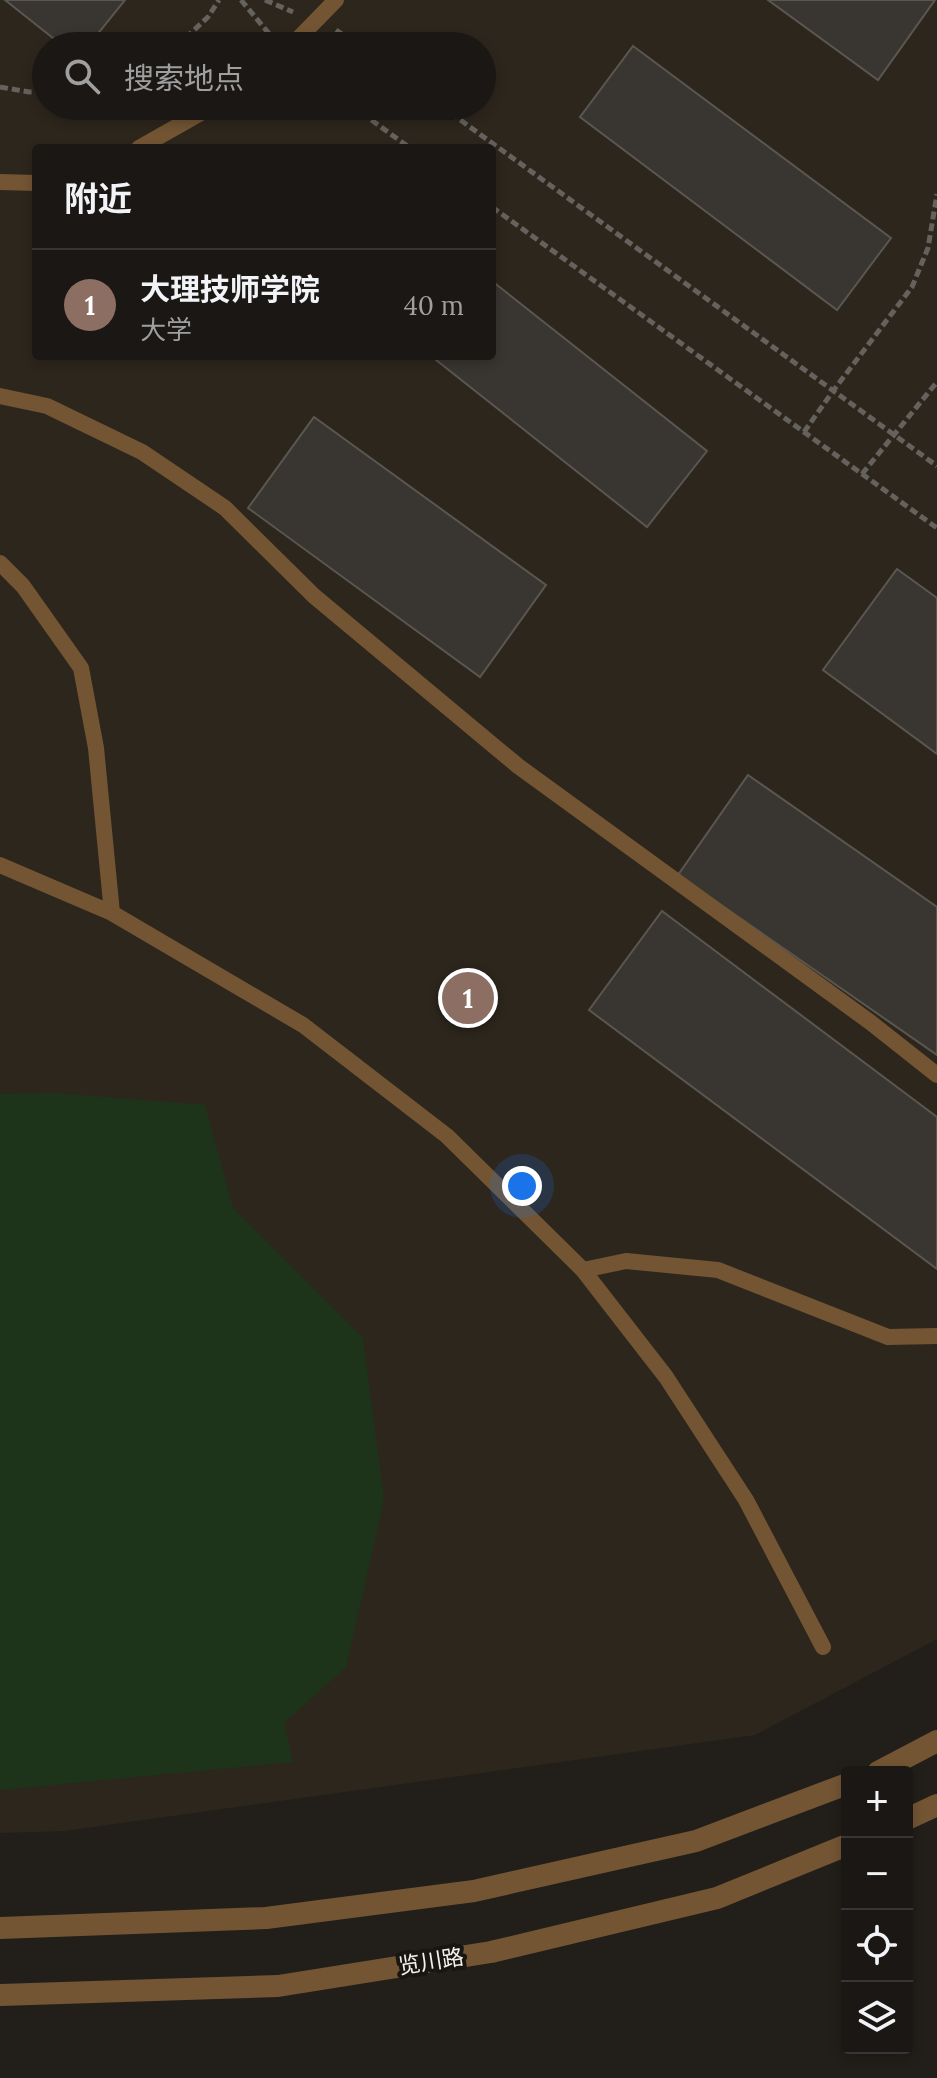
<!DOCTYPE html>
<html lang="zh">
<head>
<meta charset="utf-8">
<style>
	body { margin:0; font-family:Lora,"Noto Sans SC",serif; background:#23201d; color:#f1f3f6 }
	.controls { position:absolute; right:24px; bottom:24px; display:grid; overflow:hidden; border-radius:8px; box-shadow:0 4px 12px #0003 }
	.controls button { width:72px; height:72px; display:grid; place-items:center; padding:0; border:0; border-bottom:2px solid #383634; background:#1a1714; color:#f1f3f6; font:40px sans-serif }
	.you { position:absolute; left:522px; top:1186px; width:28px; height:28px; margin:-20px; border:6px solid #fff; border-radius:50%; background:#1a73e8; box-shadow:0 0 0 12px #1a73e833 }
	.badge { display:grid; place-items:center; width:52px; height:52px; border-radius:50%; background:#e3ae34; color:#fff; font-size:26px; font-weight:700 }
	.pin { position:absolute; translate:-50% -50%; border:4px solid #fff; box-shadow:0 2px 8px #0006 }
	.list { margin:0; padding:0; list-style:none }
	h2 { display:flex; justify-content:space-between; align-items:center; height:104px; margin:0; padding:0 32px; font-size:34px }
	h2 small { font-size:26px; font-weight:400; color:#9f9fa0 }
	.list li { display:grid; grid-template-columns:52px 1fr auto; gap:24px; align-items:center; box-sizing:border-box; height:112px; padding:0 32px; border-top:2px solid #383634 }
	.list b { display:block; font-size:30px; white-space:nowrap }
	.list p { margin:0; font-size:26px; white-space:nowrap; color:#9f9fa0 }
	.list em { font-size:26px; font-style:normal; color:#9f9fa0 }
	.icon { flex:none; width:44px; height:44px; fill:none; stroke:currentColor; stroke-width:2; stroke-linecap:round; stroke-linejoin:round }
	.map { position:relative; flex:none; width:937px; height:2078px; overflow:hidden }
	.search { position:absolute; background:#1a1714; box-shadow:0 4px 12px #0003; left:32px; top:32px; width:464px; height:88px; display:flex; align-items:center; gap:20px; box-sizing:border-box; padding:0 28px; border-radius:44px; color:#9f9fa0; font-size:30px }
	.panel { position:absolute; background:#1a1714; box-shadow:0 4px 12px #0003; left:32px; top:144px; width:464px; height:216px; border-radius:8px }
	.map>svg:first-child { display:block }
	.built { fill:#2d261d; fill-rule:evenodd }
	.green { fill:#1d341a }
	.building { fill:#393531; stroke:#5a5650; stroke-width:2 }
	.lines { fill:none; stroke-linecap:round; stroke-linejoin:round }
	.path { stroke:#65625e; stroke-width:5; stroke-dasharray:8 4; stroke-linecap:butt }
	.service { stroke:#735533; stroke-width:16 }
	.tertiary { stroke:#735533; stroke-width:22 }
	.labels { text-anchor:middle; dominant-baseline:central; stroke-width:8; stroke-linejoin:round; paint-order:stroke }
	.street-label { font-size:22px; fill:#f3f1ee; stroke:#191611 }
</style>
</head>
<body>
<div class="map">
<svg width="937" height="2078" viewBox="0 0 937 2078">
	<rect width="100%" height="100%" fill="#221f1a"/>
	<path class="built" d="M0 0H937V1639L755 1735 64 1831 0 1833ZM46 46H482V106H46ZM36 148H492V356H36Z"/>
	<path class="green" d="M56 1093 205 1105 233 1208 363 1338 384 1500 346 1667 284 1723 293 1762 0 1790V1094Z"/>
	<path class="building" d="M5 0H125L88 46H63Z
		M768 0H935L878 80Z
		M633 46 891 238 837 310 580 117Z
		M492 281 707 451 647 527 431 356H492Z
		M314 417 546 585 480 677 248 508Z
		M897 569 937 598V754L823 670Z
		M748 775 937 907V1055L678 875Z
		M662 911 937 1117V1269L589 1010Z"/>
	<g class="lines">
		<path class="path" d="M241 0 271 36
			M265 0 293 12
			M336 30 359 46
			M177 46 208 17 219 0
			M0 87 29 92 46 91
			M352 106 410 148
			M441 106 937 466
			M492 207 937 528
			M804 432 833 391 912 287 928 248 937 194
			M862 474 937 382"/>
		<path class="service" d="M291 46 336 0
			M139 148 213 106
			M0 182 36 183
			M0 396 47 406 142 452 225 508 314 596 518 766 870 1022 937 1075
			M0 563 23 586 81 668 96 748 112 913
			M0 865 112 913 303 1025 447 1136 583 1270 666 1377 746 1500 823 1647
			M583 1270 626 1261 718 1270 888 1337 937 1336"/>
		<path class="tertiary" d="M878 1772 937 1741
			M907 1819 937 1805
			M0 1928 266 1918 474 1891 696 1841 847 1784
			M0 1995 278 1986 491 1952 717 1898 847 1845"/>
	</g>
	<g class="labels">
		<g class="street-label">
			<text transform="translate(431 1961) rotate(-9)">览川路</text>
		</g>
	</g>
</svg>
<div class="controls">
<button>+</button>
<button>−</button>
<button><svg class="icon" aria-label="locate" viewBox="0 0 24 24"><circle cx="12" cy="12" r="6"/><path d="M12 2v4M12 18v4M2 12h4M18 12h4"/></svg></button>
<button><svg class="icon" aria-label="layers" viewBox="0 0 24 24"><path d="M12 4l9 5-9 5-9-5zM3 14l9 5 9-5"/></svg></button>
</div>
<div class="you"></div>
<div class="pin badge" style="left:468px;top:998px;background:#8d6e63">1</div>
<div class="search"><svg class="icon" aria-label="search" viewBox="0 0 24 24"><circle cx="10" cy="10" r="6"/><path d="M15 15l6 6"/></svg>搜索地点</div>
<section class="panel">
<h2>附近<small></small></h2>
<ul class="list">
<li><span class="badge" style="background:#8d6e63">1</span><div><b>大理技师学院</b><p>大学</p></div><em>40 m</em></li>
</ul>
</section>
</div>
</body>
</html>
